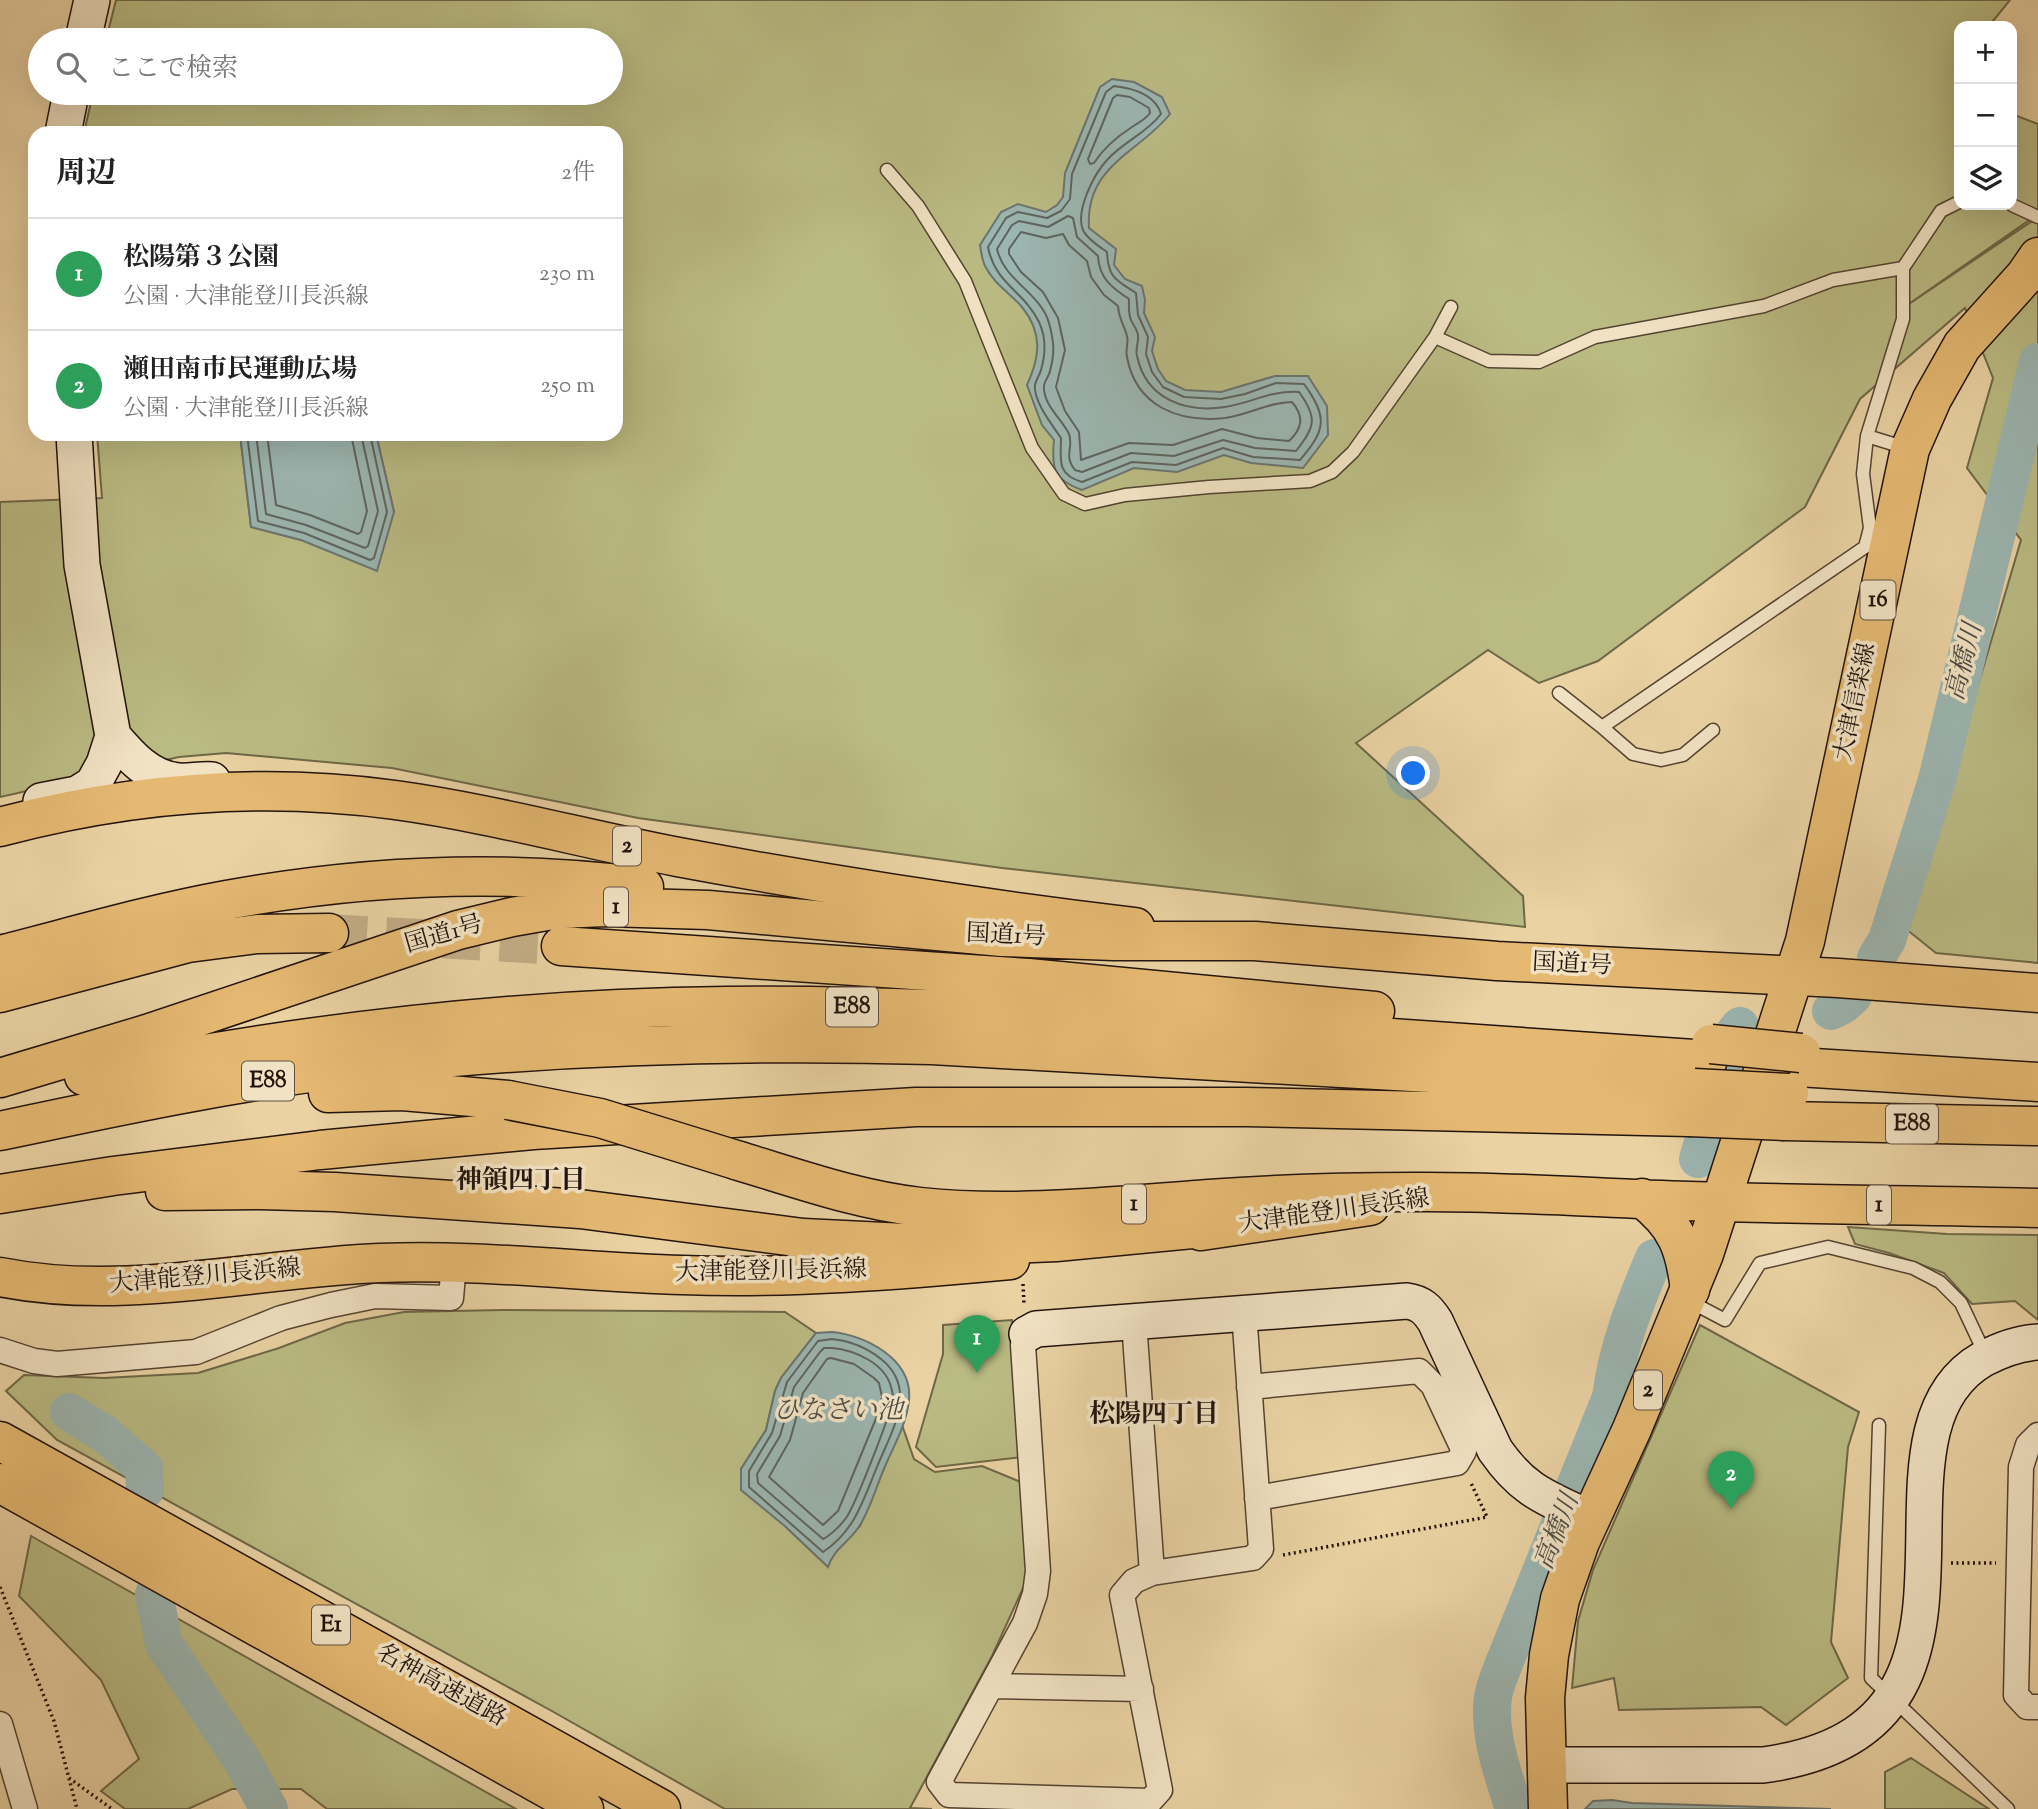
<!DOCTYPE html>
<html lang="ja">
<head>
<meta charset="utf-8">
<style>
	body { margin:0; font-family:"Sorts Mill Goudy","Noto Serif JP",serif; background:#f6f6f6; color:#222 }
	.controls { position:absolute; right:21px; top:21px; display:grid; overflow:hidden; border-radius:14px; box-shadow:0 7px 28px #0002 }
	.controls button { width:63px; height:63px; display:grid; place-items:center; padding:0; border:0; border-bottom:2px solid #e0e0e0; background:#fff; color:#222; font:35px sans-serif }
	.you { position:absolute; left:1414px; top:774px; width:24px; height:24px; margin:-18px; border:5px solid #fff; border-radius:50%; background:#1a73e8; box-shadow:0 0 0 10px #1a73e833 }
	.badge { display:grid; place-items:center; width:46px; height:46px; border-radius:50%; background:#1a73e8; color:#fff; font-size:23px; font-weight:700 }
	.pin { position:absolute; translate:-50% -58px; filter:drop-shadow(0 2px 4px #0008) }
	.pin::after { content:''; position:absolute; top:37px; width:24px; height:21px; background:inherit; clip-path:polygon(0 0,100% 0,50% 100%) }
	.list { margin:0; padding:0; list-style:none }
	h2 { display:flex; justify-content:space-between; align-items:center; height:91px; margin:0; padding:0 28px; font-size:30px }
	h2 small { font-size:23px; font-weight:400; color:#767676 }
	.list li { display:grid; grid-template-columns:46px 1fr auto; gap:21px; align-items:center; box-sizing:border-box; height:112px; padding:0 28px; border-top:2px solid #e0e0e0 }
	.list b { display:block; font-size:26px; white-space:nowrap }
	.list p { margin:0; font-size:23px; white-space:nowrap; color:#767676 }
	.list em { font-size:23px; font-style:normal; color:#767676 }
	.icon { flex:none; width:38px; height:38px; fill:none; stroke:currentColor; stroke-width:2; stroke-linecap:round; stroke-linejoin:round }
	.map { position:relative; flex:none; width:2038px; height:1809px; overflow:hidden }
	.search { position:absolute; background:#fff; box-shadow:0 7px 28px #0002; left:28px; top:28px; width:595px; height:77px; display:flex; align-items:center; gap:18px; box-sizing:border-box; padding:0 24px; border-radius:38px; color:#767676; font-size:26px }
	.panel { position:absolute; background:#fff; box-shadow:0 7px 28px #0002; left:28px; top:126px; width:595px; height:315px; border-radius:21px }
	.map>svg:first-child { display:block }
	.green { fill:#babb83; stroke:#6e6748; stroke-width:2 }
	.water { fill:#9bb5b0; stroke:#6b746f; stroke-width:2 }
	.lines { fill:none; stroke-linecap:round; stroke-linejoin:round }
	.shore { stroke:#5e645e; stroke-width:2 }
	.river { stroke:#9bb5b0; stroke-width:38 }
	.highway-tunnel { stroke:#c2ac85; stroke-width:38; stroke-dasharray:38 19; stroke-linecap:butt }
	.lane-casing { stroke:#544332; stroke-width:15 }
	.street-casing { stroke:#544332; stroke-width:27 }
	.secondary-casing { stroke:#22130d; stroke-width:38 }
	.primary-casing { stroke:#22130d; stroke-width:41 }
	.highway-casing { stroke:#22130d; stroke-width:41 }
	.path { stroke:#22130d; stroke-width:3.5; stroke-dasharray:2 3.5; stroke-linecap:butt }
	.lane { stroke:#f1e2c3; stroke-width:12 }
	.street { stroke:#f1e2c3; stroke-width:24 }
	.secondary { stroke:#f1e2c3; stroke-width:35 }
	.primary { stroke:#e5b972; stroke-width:38 }
	.highway { stroke:#e5b972; stroke-width:38 }
	.highway-bridge-casing { stroke:#22130d; stroke-width:41; stroke-linecap:butt }
	.highway-bridge { stroke:#e5b972; stroke-width:38 }
	.labels { text-anchor:middle; dominant-baseline:central; stroke-width:7; stroke-linejoin:round; paint-order:stroke }
	.shield { fill:#f1e2c3; stroke:#605144; stroke-width:2 }
	.shield-label { font-size:23px; font-weight:bold; fill:#22130d }
	.street-label { font-size:24px; fill:#22130d; stroke:#f1e2c3 }
	.water-label { font-size:26px; font-style:italic; fill:#4c4c46; stroke:#f1e2c3 }
	.neighbourhood-label { font-size:26px; font-weight:bold; fill:#22130d; stroke:#f1e2c3 }
</style>
</head>
<body>
<div class="map">
<svg width="2038" height="1809" viewBox="0 0 2038 1809">
	<rect width="100%" height="100%" fill="#ead2a3"/>
	<filter id="stains"><feTurbulence type="fractalNoise" baseFrequency=".00286" numOctaves="4"/><feColorMatrix values="0 0 0 0 .2 0 0 0 0 .09 0 0 0 0 .02 0 0 0 .5 -.17"/></filter>
	<radialGradient id="worn" r=".72"><stop offset=".6" stop-color="#630" stop-opacity="0"/><stop offset="1" stop-color="#630" stop-opacity=".3"/></radialGradient>
	<path class="green" d="M116 0H2010L1989 26H1959V205H2012V114L2038 124V214L1903 308 2038 217V963L1936 953 1906 929 2021 540 1967 468 1993 378 1965 308 1860 399 1805 507 1598 661 1539 683 1488 650 1356 743 1523 896 1525 927 1002 868 638 818 392 768 226 753 179 757 0 797V502L102 498 97 434H240L251 527 301 540 394 512 376 434H616V133H84L93 93H611V40H106Z
		M1848 1227 1947 1234 2038 1235V1320L2015 1301 1972 1304 1944 1273 1889 1253 1855 1244Z
		M502 1310 785 1312 816 1333 781 1378 775 1391 766 1430 741 1469 786 1527 828 1567 832 1554 860 1526 902 1425 914 1459 935 1472 982 1466 1023 1483 1029 1575 992 1656 910 1808 932 1809H725L550 1710 57 1440 6 1391 24 1375 104 1378 198 1373 279 1348 345 1323 404 1312Z
		M1012 1320 1023 1457 936 1467 916 1447 943 1354V1325Z
		M1700 1325 1859 1412 1848 1447 1831 1642 1848 1678 1786 1725 1761 1707 1619 1710 1614 1678 1572 1688 1578 1621 1593 1570Z
		M31 1536 516 1809H327L301 1789H232L188 1809H125L101 1791 139 1759 101 1680 19 1596Z
		M1911 1758 1989 1809H1885V1772Z"/>
	<path class="water" d="M1112 79 1134 82 1162 97 1170 114C1139 153 1085 165 1089 228L1116 249 1114 265 1125 279 1142 286 1145 300 1144 313 1155 337 1152 351 1158 369 1166 381 1185 390 1221 392 1275 376H1308L1327 406 1328 435 1303 468 1251 463 1224 455 1177 472 1134 468 1082 490C1054 480 1051 469 1054 440L1042 425 1027 385C1040 357 1043 333 1022 307 1010 293 994 284 985 266 982 260 981 251 980 245L1001 212 1018 204 1046 212 1057 205 1063 197 1065 173 1100 87Z
		M240 434H376L394 512 377 571 301 540 251 527Z
		M832 1332C865 1335 913 1359 909 1400 907 1424 892 1449 883 1471 876 1488 870 1509 860 1525 850 1542 834 1548 828 1567L786 1527 741 1490V1469L766 1430 775 1391 781 1378 816 1333Z
		M1612 1800 1632 1803 1831 1809H1585L1593 1801Z"/>
	<g class="lines">
		<path class="shore" d="M1114 86C1132 88 1155 94 1161 114 1147 133 1123 142 1107 160 1094 174 1075 211 1083 230 1087 239 1100 247 1107 252 1108 278 1116 280 1136 293L1138 315 1148 337 1146 354 1152 372 1163 387 1184 397 1221 399 1245 394 1276 383 1304 384C1328 417 1326 430 1300 460L1253 457 1223 448 1176 465 1132 462 1082 482C1056 474 1061 460 1061 438 1053 426 1033 401 1035 385 1036 380 1040 374 1041 370 1046 353 1046 337 1039 322 1024 291 995 284 988 247L1006 218 1018 212 1047 218 1061 211 1070 199 1072 174 1106 92Z
			M1117 95 1130 97 1149 108 1150 113C1145 120 1139 122 1132 127 1118 136 1103 149 1094 163L1090 164 1088 159 1113 98Z
			M1068 216 1073 218 1077 237 1098 256C1099 278 1112 288 1129 299 1129 306 1128 313 1131 320 1133 325 1137 329 1138 335 1139 342 1135 349 1137 356 1146 399 1185 413 1225 407 1252 403 1270 390 1299 392 1318 418 1315 427 1296 451L1255 448 1223 440 1174 456 1131 453 1082 472 1075 470C1063 455 1074 448 1069 434 1062 419 1043 405 1044 386 1044 382 1049 376 1050 371 1055 353 1054 341 1049 323 1040 292 1004 281 997 249L1012 225 1019 221 1048 227Z
			M1021 232 1046 238 1063 234 1069 245 1087 261 1091 277 1104 295 1118 306C1119 320 1124 324 1127 336 1129 343 1125 350 1127 357 1136 406 1178 423 1225 418 1248 415 1269 402 1292 402 1304 416 1303 428 1289 441L1257 438 1222 429 1173 445 1129 443 1081 460 1079 432 1065 411 1056 387 1065 350 1058 318 1043 292 1021 272 1009 254V249Z
			M247 434 258 521 304 533 370 560 374 558 387 512 370 434
			M256 434 266 514 306 525 365 548 368 546 378 511 361 434
			M267 434 276 505 310 515 358 534 361 532 367 511 351 434
			M832 1339C851 1341 866 1347 881 1359 919 1389 891 1432 877 1467 863 1500 855 1531 823 1552L749 1487V1471L772 1433 787 1382 818 1341Z
			M832 1348C854 1350 885 1363 891 1387 892 1390 893 1394 893 1398 892 1411 855 1506 846 1518 841 1525 831 1535 823 1539L758 1483 757 1474 780 1436 794 1387 820 1352 824 1348Z
			M831 1358 854 1364 874 1378 879 1383 882 1397 877 1416 838 1511 823 1525 769 1477 790 1440 803 1393 827 1359Z"/>
		<path class="river" d="M1876 958 1887 940 1937 780 2038 362
			M1831 1011 1843 1005 1853 996
			M1698 1159 1735 1032 1740 1026
			M69 1412 105 1434 144 1468 145 1490
			M154 1594 164 1644 243 1762 269 1809
			M1514 1809C1503 1774 1488 1735 1493 1697 1495 1684 1502 1669 1507 1656L1611 1397C1617 1349 1635 1303 1654 1258"/>
		<path class="highway-tunnel" d="M329 933 561 946"/>
		<defs>
			<path id="lane" d="M887 170 918 206 965 281 1032 448 1064 494 1085 504 1125 495 1209 487 1310 481 1332 472 1353 452 1435 337 1451 307
				M2012 205 2038 217
				M1435 337 1489 361 1539 362 1595 337 1764 306 1833 280 1903 268
				M1867 436 1906 448
				M1559 693 1602 727 1865 547 1870 528 1863 474 1867 436 1903 319V268L1941 211 1959 202
				M1602 727 1633 754 1661 760 1683 755 1713 730
				M1689 1301 1725 1320 1760 1263 1828 1247 1913 1268 1940 1282 1961 1303 1985 1354
				M1879 1425 1871 1678 2008 1809"/>
			<path id="street" d="M1134 1322 1152 1573
				M1027 1334 1023 1345 1038 1571 1035 1594 1025 1623 939 1782 949 1795 1150 1801 1160 1790 1122 1595 1134 1581 1152 1573 1253 1558 1261 1549 1244 1312
				M0 1350 34 1361 57 1364 196 1352 281 1318 331 1305 375 1296 451 1298 454 1263
				M1249 1387 1419 1371 1433 1385 1464 1451 1457 1463 1257 1498
				M2038 1435 2028 1445 2021 1467 2016 1695 2027 1707H2038
				M991 1686 1141 1689
				M0 1724 25 1809"/>
			<path id="secondary" d="M83 40 92 0
				M63 133 71 93
				M113 736C130 756 149 778 178 781 189 782 201 779 212 780
				M41 801 77 794 93 784 104 764 113 736 82 565 74 434
				M1027 1334 1036 1329 1407 1301C1421 1303 1427 1309 1435 1321L1495 1450C1524 1492 1547 1498 1591 1519
				M1546 1765H1763C2034 1729 1845 1438 1983 1359 2000 1350 2018 1343 2038 1342"/>
			<path id="primary" d="M0 827C128 793 263 782 395 800 490 813 584 839 678 857 829 885 982 909 1135 927
				M1201 1231 1370 1206
				M0 1277C126 1302 254 1268 380 1263 481 1259 582 1272 682 1275 792 1279 901 1270 1010 1260
				M1548 1809 1545 1698 1549 1655 1560 1599 1580 1542 1632 1429 1704 1254 1805 941 1910 449 1932 399 1962 346 2025 276 2038 257"/>
			<path id="highway" d="M561 946 1028 978 1375 1011
				M0 955C75 936 150 914 227 900 364 875 505 869 644 887
				M0 993 188 943 257 934 329 933
				M1798 1067 2038 1082
				M84 1076C295 1034 511 1008 727 1006 896 1004 1065 1016 1234 1027 1392 1038 1550 1049 1708 1060
				M0 1078 147 1034 458 930 512 917 558 909 606 907 708 910 1002 937 1114 941H1255L1497 961 1838 978 2038 993
				M328 1093 402 1091 508 1100
				M1785 1121 2038 1126
				M0 1131C122 1105 246 1079 371 1065 557 1045 745 1040 932 1045L1694 1088
				M736 1160C796 1178 857 1200 920 1207 1016 1217 1113 1206 1209 1199 1277 1194 1345 1192 1413 1192 1506 1191 1597 1198 1689 1201 1805 1205 1922 1205 2038 1208
				M165 1191 260 1190 335 1192 580 1209 803 1238 966 1246 1056 1242 1234 1225
				M0 1194 113 1176 320 1150 533 1130 916 1107H1246L1689 1117
				M1642 1198C1677 1225 1685 1248 1690 1290
				M0 1441 661 1809
				M0 1483 584 1809"/>
		</defs>
		<use href="#lane" class="lane-casing"/>
		<use href="#street" class="street-casing"/>
		<use href="#secondary" class="secondary-casing"/>
		<use href="#primary" class="primary-casing"/>
		<use href="#highway" class="highway-casing"/>
		<path class="path" d="M1023 1284 1024 1304
			M1283 1555 1487 1517 1470 1481
			M1951 1563H1996
			M0 1587 54 1721 77 1809
			M69 1778 112 1809"/>
		<use href="#lane" class="lane"/>
		<use href="#street" class="street"/>
		<use href="#secondary" class="secondary"/>
		<use href="#primary" class="primary"/>
		<use href="#highway" class="highway"/>
		<defs>
			<path id="highway-bridge" d="M1711 1044 1801 1053
				M1694 1088 1789 1093
				M508 1100 600 1118 736 1160
				M1689 1117 1785 1121"/>
		</defs>
		<use href="#highway-bridge" class="highway-bridge-casing"/>
		<use href="#highway-bridge" class="highway-bridge"/>
	</g>
	<g class="labels">
		<g class="shield">
			<rect x="1860.5" y="580.5" width="35" height="39" rx="5"/>
			<rect x="613" y="826.5" width="28" height="39" rx="5"/>
			<rect x="604" y="887.5" width="24" height="39" rx="5"/>
			<rect x="826" y="987.5" width="52" height="39" rx="5"/>
			<rect x="242" y="1061.5" width="52" height="39" rx="5"/>
			<rect x="1886" y="1104.5" width="52" height="39" rx="5"/>
			<rect x="1122" y="1184.5" width="24" height="39" rx="5"/>
			<rect x="1867" y="1185.5" width="24" height="39" rx="5"/>
			<rect x="1634" y="1370.5" width="28" height="39" rx="5"/>
			<rect x="312" y="1605.5" width="38" height="39" rx="5"/>
		</g>
		<g class="shield-label">
			<text x="1878" y="600">16</text>
			<text x="627" y="846">2</text>
			<text x="616" y="907">1</text>
			<text x="852" y="1007">E88</text>
			<text x="268" y="1081">E88</text>
			<text x="1912" y="1124">E88</text>
			<text x="1134" y="1204">1</text>
			<text x="1879" y="1205">1</text>
			<text x="1648" y="1390">2</text>
			<text x="331" y="1625">E1</text>
		</g>
		<g class="street-label">
			<text transform="translate(1856 702) rotate(-78)">大津信楽線</text>
			<text transform="translate(444 935) rotate(-16)">国道1号</text>
			<text transform="translate(1006 936) rotate(3)">国道1号</text>
			<text transform="translate(1572 965) rotate(3)">国道1号</text>
			<text transform="translate(1334 1212) rotate(-8)">大津能登川長浜線</text>
			<text transform="translate(771 1272) rotate(-1)">大津能登川長浜線</text>
			<text transform="translate(205 1277) rotate(-5)">大津能登川長浜線</text>
			<text transform="translate(441 1686) rotate(29)">名神高速道路</text>
		</g>
		<g class="water-label">
			<text transform="translate(1965 662) rotate(-76)">高橋川</text>
			<text x="838" y="1411">ひなさい池</text>
			<text transform="translate(1558 1532) rotate(-69)">高橋川</text>
		</g>
		<g class="neighbourhood-label">
			<text x="521" y="1181">神領四丁目</text>
			<text x="1154" y="1415">松陽四丁目</text>
		</g>
	</g>
	<rect width="100%" height="100%" filter="url(#stains)"/>
	<rect width="100%" height="100%" fill="url(#worn)"/>
</svg>
<div class="controls">
<button>+</button>
<button>−</button>
<button><svg class="icon" aria-label="layers" viewBox="0 0 24 24"><path d="M12 4l9 5-9 5-9-5zM3 14l9 5 9-5"/></svg></button>
</div>
<div class="you"></div>
<div class="pin badge" style="left:977px;top:1373px;background:#2e9e5b">1</div>
<div class="pin badge" style="left:1731px;top:1509px;background:#2e9e5b">2</div>
<div class="search"><svg class="icon" aria-label="search" viewBox="0 0 24 24"><circle cx="10" cy="10" r="6"/><path d="M15 15l6 6"/></svg>ここで検索</div>
<section class="panel">
<h2>周辺<small>2件</small></h2>
<ul class="list">
<li><span class="badge" style="background:#2e9e5b">1</span><div><b>松陽第３公園</b><p>公園 · 大津能登川長浜線</p></div><em>230 m</em></li>
<li><span class="badge" style="background:#2e9e5b">2</span><div><b>瀬田南市民運動広場</b><p>公園 · 大津能登川長浜線</p></div><em>250 m</em></li>
</ul>
</section>
</div>
</body>
</html>
